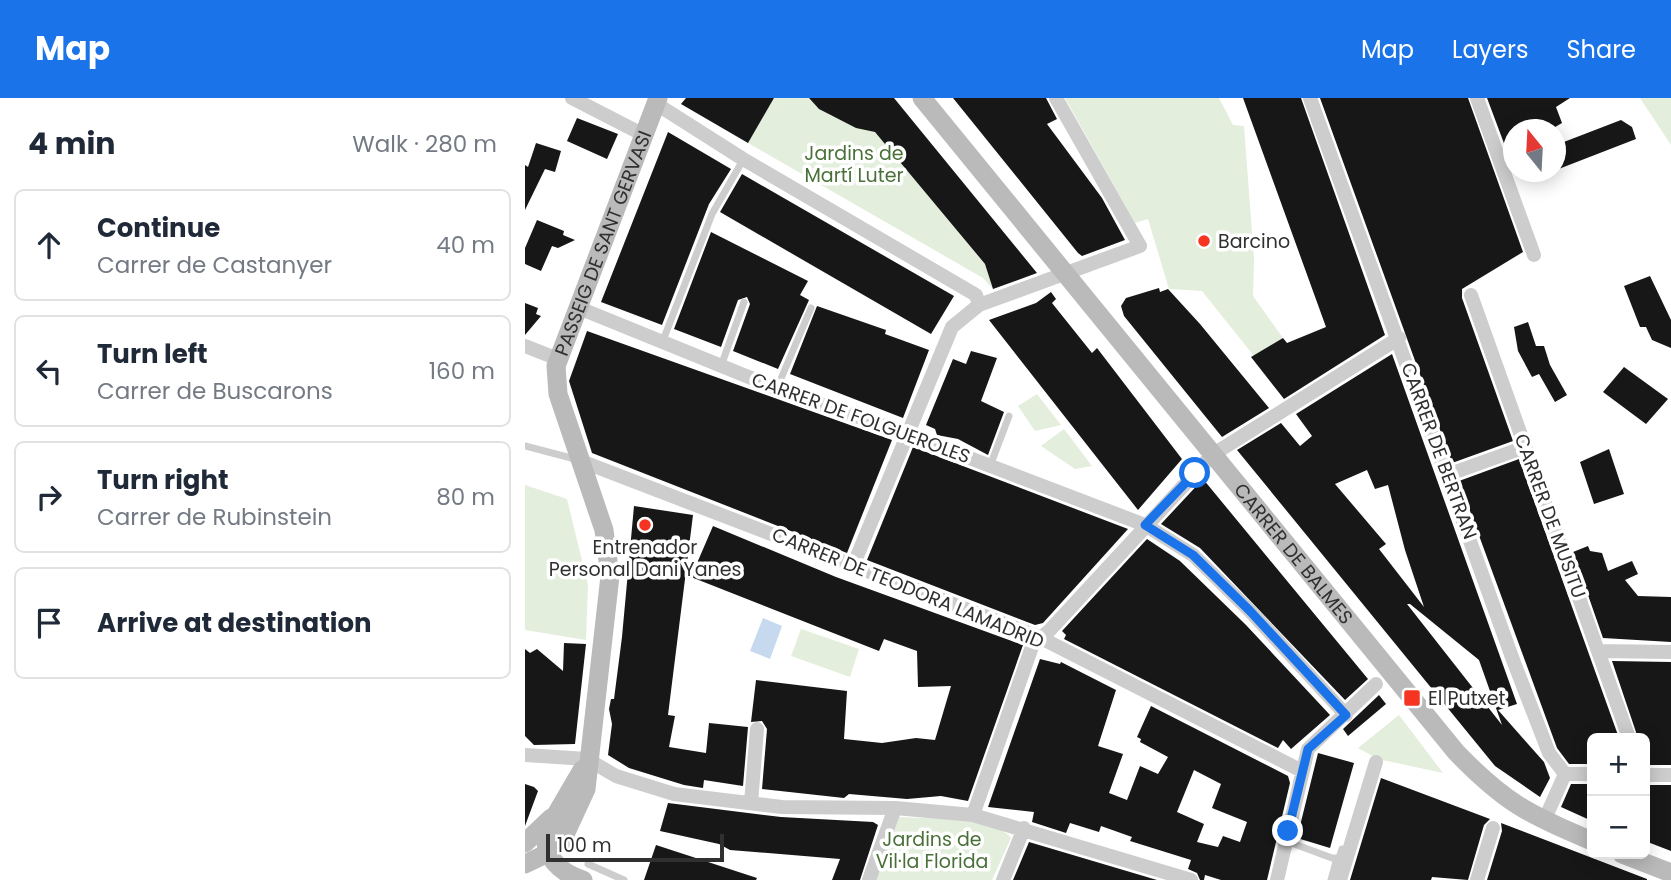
<!DOCTYPE html>
<html lang="en">
<head>
<meta charset="utf-8">
<style>
	body { margin:0; font-family:Poppins,sans-serif; background:#f2f2f3; color:#1f2937 }
	.controls { position:absolute; right:21px; bottom:21px; display:grid; overflow:hidden; border-radius:10px; box-shadow:0 4px 18px #0003 }
	.controls button { width:63px; height:63px; display:grid; place-items:center; padding:0; border:0; border-bottom:2px solid #e0e1e3; background:#fff; color:#1f2937; font:35px sans-serif }
	.compass { position:absolute; left:978px; top:21px; width:63px; height:63px; border-radius:50%; background:#fff; box-shadow:0 4px 18px #0003; rotate:342deg }
	.scale { position:absolute; left:21px; bottom:18px; width:178px; box-sizing:border-box; padding-left:7px; border:4px solid #303030; border-top:0; font-size:19px; line-height:24px; white-space:nowrap; color:#303030; -webkit-text-stroke:5px #fff; paint-order:stroke }
	.stop { position:absolute; width:21px; height:21px; margin:-16px; border:5px solid #1a73e8; border-radius:50%; background:#fff }
	.stop.end { background:#1a73e8; border-color:#fff; box-shadow:0 2px 7px #0008 }
	.list { margin:0; padding:0; list-style:none }
	h2 { display:flex; justify-content:space-between; align-items:center; height:91px; margin:0; padding:0 28px; font-size:30px }
	h2 small { font-size:23px; font-weight:400; color:#747a83 }
	.list li { display:grid; grid-template-columns:46px 1fr auto; gap:21px; align-items:center; box-sizing:border-box; height:112px; margin:0 14px 14px; padding:0 14px; border:2px solid #e0e1e3; border-radius:10px }
	.list b { display:block; font-size:26px; white-space:nowrap }
	.list p { margin:0; font-size:23px; white-space:nowrap; color:#747a83 }
	.list em { font-size:23px; font-style:normal; color:#747a83 }
	.icon { flex:none; width:38px; height:38px; fill:none; stroke:currentColor; stroke-width:2; stroke-linecap:round; stroke-linejoin:round }
	.map { position:relative; flex:none; width:1146px; height:782px; overflow:hidden }
	header { display:flex; align-items:center; gap:42px; box-sizing:border-box; height:98px; padding:0 35px; background:#1a73e8; color:#fff }
	header strong { font-size:33px }
	nav { display:flex; gap:38px; margin-inline-start:auto; font-size:24px }
	main { display:flex }
	aside { flex:1; background:#fff }
	.map>svg:first-child { display:block }
	.green { fill:#e3eedc }
	.water { fill:#c7d9ef }
	.building { fill:#171717; fill-rule:evenodd }
	.lines { fill:none; stroke-linecap:round; stroke-linejoin:round }
	.lane { stroke:#cdcdcd; stroke-width:7 }
	.street { stroke:#cdcdcd; stroke-width:14 }
	.secondary { stroke:#bababa; stroke-width:19 }
	.route { stroke:#1a73e8; stroke-width:9 }
	.poi-dot { fill:#f63422; stroke:#fff; stroke-width:2.5 }
	.labels { text-anchor:middle; dominant-baseline:central; stroke-width:7; stroke-linejoin:round; paint-order:stroke }
	.park-label { font-size:19px; fill:#497038; stroke:#fff }
	.poi-label { font-size:19px; fill:#303030; stroke:#fff; text-anchor:start }
	.street-label { font-size:19px; fill:#303030; stroke:#fff }
</style>
</head>
<body>
<header>
<strong>Map</strong>
<nav><a>Map</a><a>Layers</a><a>Share</a></nav>
</header>
<main>
<aside>
<h2>4 min<small>Walk · 280 m</small></h2>
<ul class="list">
<li><svg class="icon" aria-label="ahead" viewBox="0 0 24 24"><path d="M12 20V5M6 11l6-6 6 6"/></svg><div><b>Continue</b><p>Carrer de Castanyer</p></div><em>40 m</em></li>
<li><svg class="icon" aria-label="left" viewBox="0 0 24 24"><path d="M17 20v-9H6M10 6l-5 5 5 5"/></svg><div><b>Turn left</b><p>Carrer de Buscarons</p></div><em>160 m</em></li>
<li><svg class="icon" aria-label="right" viewBox="0 0 24 24"><path d="M7 20v-9h11M14 6l5 5-5 5"/></svg><div><b>Turn right</b><p>Carrer de Rubinstein</p></div><em>80 m</em></li>
<li><svg class="icon" aria-label="arrive" viewBox="0 0 24 24"><path d="M6 21V4h12l-3 4 3 4H6"/></svg><div><b>Arrive at destination</b></div></li>
</ul>
</aside>
<div class="map">
<svg width="1146" height="782" viewBox="0 0 1146 782">
	<rect width="100%" height="100%" fill="#fff"/>
	<path class="green" d="M249 0H284C302 21 328 26 352 35L462 169 468 191 458 180 223 45Z
		M540 0H694L708 27 719 28 729 161 728 198 758 240 729 258 677 193 644 191 623 121 610 125Z
		M1115 0H1146V47Z
		M512 296 536 327 510 333 493 308Z
		M539 331 567 368 550 371 516 348Z
		M0 387 42 401 63 487 61 542 0 532Z
		M276 531 334 551 325 579 266 558Z
		M874 617 918 675 853 661 833 650Z
		M374 719C401 721 470 718 486 740L467 782H351Z"/>
	<path class="water" d="M238 520 257 528 245 561 225 553Z"/>
	<path class="building" d="M161 0H249L223 45 156 6Z
		M284 0H369L512 175 468 191 460 166 350 34 331 30 294 11Z
		M428 0H521L532 21 522 26 577 100 600 142 557 158 553 155Z
		M718 0H776L860 237 759 301 726 259 758 240 762 245 801 229Z
		M795 0H943L998 154 937 191V200L988 343 927 365Z
		M962 0H1045L1031 9 1037 25 1025 32H989V53L983 56Z
		M52 20 93 36 82 61 42 43Z
		M1096 22 1107 29 1111 41 1031 72V47Z
		M143 34 206 71 184 106 137 227 76 204Z
		M11 45 36 53 30 74 20 71 0 112V67L3 69Z
		M217 76 429 198 406 236 195 114Z
		M12 122 39 133 38 137 50 142 33 150 27 148 16 173 0 166V150Z
		M186 134 283 183 275 197 284 202 253 271 208 253 225 206 222 199 213 202 196 249 149 231Z
		M1125 178 1146 222V250L1127 242 1121 229H1115L1099 188Z
		M634 190 635 194 643 191 675 226 744 310 697 339 599 218 596 208 601 200Z
		M526 194 531 201 527 205 567 255 572 250 657 361 613 412 464 222 511 205Z
		M0 205 13 210 11 216 16 218 0 237Z
		M292 208 361 232 360 236 404 252 378 320 265 276Z
		M1003 224 1011 248H1019L1025 267 1042 297 1030 304 1014 276 1007 279 993 253 989 229Z
		M62 233 367 342 322 455 67 355 44 283Z
		M446 253 472 260 456 303 479 314 463 357 433 341 412 337 410 331 401 327 428 261 441 266Z
		M867 256 992 606 973 612 1019 664 1025 680 1015 699 970 668 712 352 756 325 775 348 787 338 771 316ZM842 372 850 391 863 387 880 452 899 509 854 451 861 446 810 386ZM882 506H885L954 562 977 627Z
		M1099 269 1143 301 1121 326 1078 294Z
		M388 349 603 431 518 525 510 527 342 462Z
		M1084 351 1099 396 1069 406 1055 364Z
		M994 361 1094 640H1067V666H1044L1032 650 934 383Z
		M678 381 843 581 820 602 675 450 636 426Z
		M109 408 168 417 143 617 150 618 144 649 181 655 184 625 223 629 218 688 179 682 178 690 159 687 104 670 83 657 87 626 84 611 86 601H89L97 539Z
		M188 428 311 479 498 547 443 703 416 698 382 701 324 696 319 700 237 691 242 631 237 623 226 624 231 582 322 593 319 641 357 645 391 640 410 642 426 588 393 589 392 553 359 541 354 553 166 479Z
		M622 441 655 463 721 527 805 617 766 651 758 642 753 650 539 541 541 537 537 533Z
		M1063 448 1065 453 1077 455 1083 473 1107 463 1113 476 1100 482 1113 498 1146 499V544L1078 540 1048 454Z
		M39 545 61 546 50 646 9 647 0 638V551L5 555 12 551 38 573Z
		M515 561 535 566 536 564 591 592 573 648 598 656 584 695 602 702 615 668 633 676 643 659 615 644 616 641 612 639 626 608 763 678 765 685 742 782H696L680 777 679 782H675L672 775 663 771 666 762 605 743 607 739 576 728 574 734 545 725 541 735 507 724 509 714 463 709ZM669 672 696 686 687 710 722 724 715 744 698 738 693 749 672 744 679 726 652 714Z
		M1087 563 1146 564V667H1122L1120 640H1113Z
		M854 597 861 606 823 638 818 631Z
		M793 655 829 665 805 750 772 740Z
		M856 680 965 721 959 727 943 782 907 779 906 782H825Z
		M0 686 9 689 13 693 0 728Z
		M1046 686H1067V723L1036 709Z
		M1120 687H1146V753L1120 743Z
		M143 705 256 719 348 724 353 727 335 782H307L315 761 205 752 194 746 135 733Z
		M976 725 1122 781V782H962L977 733Z
		M504 744 632 782H488Z
		M131 747 232 780 231 782H119Z"/>
	<g class="lines">
		<path class="lane" d="M137 245 187 116 218 62
			M196 268 219 204
			M252 290 286 210
			M0 348 50 361
			M465 368 484 318
			M761 743 807 760H814L817 751
			M63 766 99 782
			M806 782 812 760"/>
		<path class="street" d="M47 0 117 36
			M785 0 988 562 1024 655 1040 676
			M952 0 1009 157
			M130 5 218 61 451 197 454 207
			M946 197 1104 640
			M54 210 258 293 374 333 620 427 668 457 725 513 821 617
			M0 248 33 261
			M56 363 514 539 777 673
			M922 377 1000 349
			M328 468 427 229 454 207 615 148 531 0
			M1073 553 1146 554
			M0 657 62 661 91 678 149 696 257 709 370 710 448 717 666 782
			M1040 676H1067
			M1120 677H1146
			M226 705 232 631
			M448 717 508 546 524 533 687 357 874 240
			M1019 723 1040 676
			M344 782 370 710
			M478 782 499 730
			M752 782 783 651 851 586
			M815 782 851 664
			M952 782 968 730"/>
		<g class="secondary">
			<path id="s1" d="M397 0 931 654C979 704 1004 717 1067 743"/>
			<path d="M57 672 22 732C16 757 35 775 58 782"/>
			<path d="M0 745 26 720"/>
			<path d="M1097 756 1146 775"/>
			<path id="s2" d="M0 766 23 755 37 743 61 691 85 478 79 432 33 296 31 268 133 0"/>
		</g>
	</g>
	<g class="lines">
		<path class="route" d="M670 375 620 427 668 457 725 513 821 617 783 651 763 733"/>
	</g>
	<g class="poi-dot">
		<circle cx="679" cy="143" r="7"/>
		<circle cx="120" cy="427" r="7"/>
		<rect x="878" y="591" width="18" height="18" rx="3.5"/>
	</g>
	<g class="labels">
		<g class="park-label">
			<text x="329" y="55">Jardins de<tspan x="329" dy="22">Martí Luter</tspan></text>
			<text x="407" y="741">Jardins de<tspan x="407" dy="22">Vil·la Florida</tspan></text>
		</g>
		<g class="poi-label">
			<text x="693" y="143">Barcino</text>
			<text x="120" y="449" text-anchor="middle">Entrenador<tspan x="120" dy="22">Personal Dani Yanes</tspan></text>
			<text x="903" y="600">El Putxet</text>
		</g>
		<g class="street-label">
			<text stroke="none"><textPath href="#s2" startOffset="665">PASSEIG DE SANT GERVASI</textPath></text>
			<text transform="translate(336 320) rotate(20)">CARRER DE FOLGUEROLES</text>
			<text transform="translate(914 353) rotate(70)">CARRER DE BERTRAN</text>
			<text transform="translate(1025 418) rotate(70)">CARRER DE MUSITU</text>
			<text stroke="none"><textPath href="#s1" startOffset="588">CARRER DE BALMES</textPath></text>
			<text transform="translate(383 490) rotate(22)">CARRER DE TEODORA LAMADRID</text>
		</g>
	</g>
</svg>
<div class="controls">
<button>+</button>
<button>−</button>
</div>
<svg class="compass" viewBox="-18 -18 36 36"><path d="M0-13l5 13h-10z" fill="#e53935"/><path d="M0 13l5-13h-10z" fill="#747a83"/></svg>
<div class="scale">100 m</div>
<div class="stop" style="left:670px;top:375px"></div>
<div class="stop end" style="left:763px;top:733px"></div>
</div>
</main>
</body>
</html>
